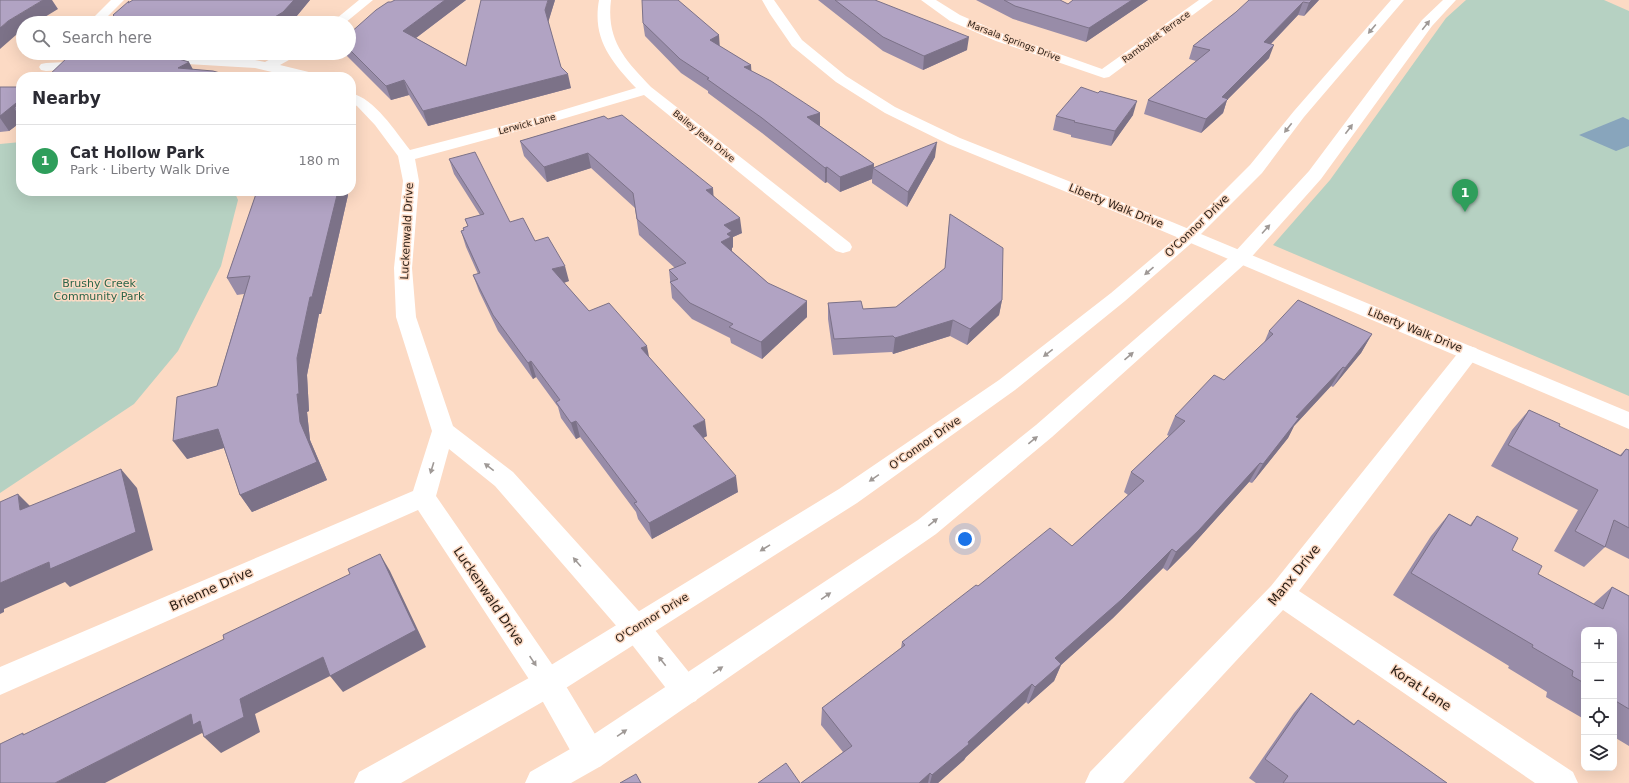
<!DOCTYPE html>
<html lang="en">
<head>
<meta charset="utf-8">
<style>
	body { margin:0; font-family:"DejaVu Sans",sans-serif; background:#f7f7f7; color:#2b2b33 }
	.controls { position:absolute; right:12px; bottom:12px; display:grid; overflow:hidden; border-radius:8px; box-shadow:0 4px 16px #0002 }
	.controls button { width:36px; height:36px; display:grid; place-items:center; padding:0; border:0; border-bottom:1px solid #e1e1e2; background:#fff; color:#2b2b33; font:20px sans-serif }
	.you { position:absolute; left:965px; top:539px; width:14px; height:14px; margin:-10px; border:3px solid #fff; border-radius:50%; background:#1a73e8; box-shadow:0 0 0 6px #1a73e833 }
	.badge { display:grid; place-items:center; width:26px; height:26px; border-radius:50%; background:#0b8043; color:#fff; font-size:13px; font-weight:700 }
	.pin { position:absolute; translate:-50% -33px; filter:drop-shadow(0 1px 2px #0008) }
	.pin::after { content:''; position:absolute; top:21px; width:14px; height:12px; background:inherit; clip-path:polygon(0 0,100% 0,50% 100%) }
	.list { margin:0; padding:0; list-style:none }
	h2 { display:flex; justify-content:space-between; align-items:center; height:52px; margin:0; padding:0 16px; font-size:17px }
	h2 small { font-size:13px; font-weight:400; color:#7c7c81 }
	.list li { display:grid; grid-template-columns:26px 1fr auto; gap:12px; align-items:center; box-sizing:border-box; height:72px; padding:0 16px; border-top:1px solid #e1e1e2 }
	.list b { display:block; font-size:15px; white-space:nowrap }
	.list p { margin:0; font-size:13px; white-space:nowrap; color:#7c7c81 }
	.list em { font-size:13px; font-style:normal; color:#7c7c81 }
	.icon { flex:none; width:22px; height:22px; fill:none; stroke:currentColor; stroke-width:2; stroke-linecap:round; stroke-linejoin:round }
	.map { position:relative; flex:none; width:1629px; height:783px; overflow:hidden }
	.search { position:absolute; background:#fff; box-shadow:0 4px 16px #0002; left:16px; top:16px; width:340px; height:44px; display:flex; align-items:center; gap:10px; box-sizing:border-box; padding:0 14px; border-radius:22px; color:#7c7c81; font-size:15px }
	.panel { position:absolute; background:#fff; box-shadow:0 4px 16px #0002; left:16px; top:72px; width:340px; height:124px; border-radius:16px }
	.map>svg:first-child { display:block }
	.green { fill:#b6d1c2 }
	.water { fill:#88a5bc }
	.lines { fill:none; stroke-linecap:round; stroke-linejoin:round }
	.minor { fill:#fff; fill-rule:evenodd }
	.tertiary { fill:#fff; fill-rule:evenodd }
	.secondary { fill:#fff; fill-rule:evenodd }
	.wall { fill:#988ca8 }
	.shaded-wall { fill:#7c7288 }
	.building { fill:#b1a3c3; stroke:#7c7288 }
	.oneway { fill:#9f9996 }
	.labels { text-anchor:middle; dominant-baseline:central; stroke-width:3; stroke-linejoin:round; paint-order:stroke }
	.far-street-label { font-size:9px; fill:#291d15; stroke:#fcdac4 }
	.street-label { font-size:11px; fill:#291d15; stroke:#fcdac4 }
	.park-label { font-size:11px; fill:#2a6549; stroke:#fcdac4 }
	.near-street-label { font-size:13px; fill:#291d15; stroke:#fcdac4 }
</style>
</head>
<body>
<div class="map">
<svg width="1629" height="783" viewBox="0 0 1629 783">
	<rect width="100%" height="100%" fill="#fcdac4"/>
	<path class="green" d="M1466 0H1604L1629 11V396L1273 245 1330 180 1446 18Z
		M21 142V191H234L238 200 221 266 178 351 134 404 0 493V144Z"/>
	<path class="water" d="M1623 117 1629 120V146L1616 151 1579 135Z"/>
	<g class="lines">
		<path class="minor" d="M111 0H124L101 23H88Z
			M359 0H373L345 23H331Z
			M599 0H611C606 40 625 60 651 87L850 243 852 247 850 251 843 253 836 251 644 95 559 120 415 159 419 181 412 268 416 317 453 426 513 472 646 619 696 681 701 691 696 701 686 705 676 701 626 637 495 486 449 449 436 496 558 673 601 744 605 755 601 766 590 770 579 766 538 693 418 510 0 695V667L413 491 432 431 396 317 394 268 403 181 398 156 375 125 357 106 351 103V93C375 99 395 131 410 150L549 114 636 88C611 61 592 39 599 0Z
			M921 0H936L960 15 1006 35 1102 69 1199 0H1213L1109 77 1104 78 996 41 950 21Z
			M281 53H298L296 56 280 65 317 74 319 77H293L255 68 187 64 155 65 150 64 148 61 150 58 155 57 187 56 255 60 265 62Z
			M87 61 92 62 94 65 92 68 46 71 41 70 39 67 41 64 46 63Z
			M1469 346 1476 348 1480 353 1476 358 1299 591 1573 772 1578 783H1535L1283 610 1123 783H1085L1090 772 1271 586 1462 348Z"/>
		<path class="tertiary" d="M762 0H774L802 40 846 76 895 107 960 138 1172 222 1629 412V429L1160 230 948 144 885 113 836 82 792 46 770 14Z"/>
		<path class="secondary" d="M1391 0H1404L1304 117 1262 173 1195 240 1125 301 1015 390 857 503 558 693 401 783H354L359 772 538 673 839 489 999 380 1111 293 1183 232 1250 165 1294 111Z
			M1443 0H1456L1432 26 1321 179 1247 262 1052 437 936 534 601 766 571 783H525L530 772 579 744 918 520 1036 425 1233 254 1309 171 1422 20Z"/>
	</g>
	<path class="wall" d="M133 0H310L291 23H106L113 16V15Z
		M395 0H466L416 38 466 66 555 0 548 22 561 67 571 88 428 126 409 95 391 100 346 55 345 53H349V34Z
		M818 0H875L967 50 923 70 883 51Z
		M976 0H1060L1068 4 1073 0H1148L1086 42 1013 19Z
		M1319 0 1304 16 1298 15 1271 44 1269 58 1227 100 1223 113 1201 133 1144 114 1148 100 1196 61 1189 59 1193 46 1236 12Z
		M643 23 719 35V46L751 65V71L820 113V126L874 164V168L935 157 907 207 872 183V179L840 192 827 182 825 183 762 133 708 93V91L681 73 645 36Z
		M86 53H158L193 70 234 77 88 55Z
		M0 87H21V122L9 131 0 132Z
		M1133 115 1111 146 1071 137V135L1053 130 1056 116Z
		M604 116 714 196 742 233 733 237V247L732 248V251L807 317 762 359 731 343 730 338 692 319 672 298 669 270 675 268 639 235 635 208 591 168 547 182 524 156 520 141Z
		M449 159 510 222 535 241 569 281 564 283 589 311 649 357 707 436 703 438 738 492 652 539 638 519 636 512 580 437 576 439 561 418 558 407 536 377 533 379 498 331 479 291 473 275 478 274 466 247 461 231 464 230 463 228 468 226 465 219 480 215 454 174Z
		M257 191H346L348 195 321 314H319L307 375 309 411 307 412 310 440 327 480 252 512 240 495 224 448 187 459 217 386 244 294 237 295 227 278Z
		M950 214 1002 300 999 315 967 345 950 336 893 354 892 352 833 355 828 319V303L863 309 896 307 945 269Z
		M1269 331 1372 334 1361 353 1333 387 1331 386 1294 426 1288 438 1252 483 1249 482 1189 549 1167 571 1163 568 1113 618 1061 665 1054 681 1028 704 1026 702 966 757 964 760 938 783H801L843 752 821 725 822 708 901 648 902 642 978 586 1072 546 1128 495 1124 492 1131 472 1169 436 1167 435 1175 416 1224 380 1264 343Z
		M1529 410 1559 426 1620 455 1626 449 1629 450V559L1605 547 1584 567 1554 551 1578 510 1491 466 1512 430Z
		M1449 514 1470 525 1477 516 1512 550 1538 574 1593 604 1612 587 1629 596V746L1614 737V630H1584V719L1546 697 1547 692 1508 668 1509 666 1393 595 1431 536Z
		M1311 693 1354 724 1358 720 1447 783H1256L1249 778 1294 713Z"/>
	<path class="shaded-wall" d="M43 0H52L58 9 35 23H23V31L16 35 0 49V28L8 21Z
		M294 0H310L291 23H265Z
		M445 0H466L408 44 403 31Z
		M548 0H555L548 23 545 10Z
		M1132 0H1148L1086 42 1089 28Z
		M1312 0H1319L1304 16 1309 3Z
		M1303 2 1298 15 1259 56 1264 42Z
		M125 17 128 23H124Z
		M719 35 720 49 710 40Z
		M969 37 967 50 923 70 924 56Z
		M1274 45 1269 58 1227 100 1223 113 1201 133 1206 119 1222 97Z
		M189 62 197 77 178 68Z
		M751 65 752 79 744 67Z
		M568 74 571 88 428 126 423 111Z
		M404 80 409 95 391 100 386 86Z
		M21 99V108H14L21 118V122L9 131 0 118V116Z
		M1137 101 1133 115 1111 146 1115 131Z
		M820 113V127L807 117Z
		M937 142 935 157 907 207 908 192Z
		M588 153 591 168 547 182 544 167Z
		M874 164 872 179 840 192V177Z
		M827 167V182L825 183V168Z
		M713 188 714 203 706 190Z
		M338 191H346L348 195 321 314H319L307 375 309 411 307 412 310 440 327 480 252 512 240 495 300 422 297 394V358L310 297Z
		M740 218 742 233 733 237V247L732 248V253L721 242 724 225Z
		M565 266 569 281 556 285 552 269Z
		M1002 300 999 315 967 345 970 329Z
		M807 301V317L762 359 761 342Z
		M953 320 950 336 893 354 895 338Z
		M1372 334 1361 353 1333 387 1345 368Z
		M647 346 650 362 641 348Z
		M531 361 536 377 533 379 528 363Z
		M1343 367 1331 386 1294 426 1288 438 1252 483 1263 464 1296 417Z
		M705 420 707 436 695 442 693 426Z
		M576 421 580 437 576 439 571 423Z
		M218 429 230 446 187 459 173 441Z
		M1260 463 1249 482 1189 549 1167 571 1176 552Z
		M121 469 137 488 153 550 70 587 65 582 4 609V612L0 614V583L49 562Z
		M736 476 738 492 652 539 649 523Z
		M18 494 37 513 20 510Z
		M1172 549 1163 568 1113 618 1061 665 1054 681 1028 704 1035 687 1055 658Z
		M380 554 390 571 426 647 343 692 330 676Z
		M323 657 336 673 255 714 260 732 221 753 204 737 206 736 202 733 105 783H55L191 714Z
		M1032 684 1026 702 966 757 964 760 938 783H930L932 775 968 742Z
		M930 773 928 783H919Z"/>
	<path class="building" d="M0 0H43L8 21 0 28Z
		M133 0H294L283 12 265 23H164L125 17 124 23H106L114 15H113L129 1 128 3Z
		M395 0H445L403 31 466 66 481 0H548L545 10 561 67 568 74 423 111 404 80 386 86 349 49V34L376 10 388 2H391Z
		M642 0H678L719 35 710 40 751 65 744 67 771 81 820 113 807 117 874 164 840 177 827 167 825 168 762 118 707 79 709 78 680 59 643 23Z
		M835 0H875L969 37 924 56 883 37Z
		M1004 0H1060L1068 4 1073 0H1132L1089 28 1015 6Z
		M1249 0H1312L1309 3 1303 2 1264 42 1274 45 1222 97 1228 99 1206 119 1148 100 1210 50 1193 46 1236 12Z
		M121 53H158L189 62 178 68 213 71 234 77H47L69 56Z
		M0 87H21V99L0 116Z
		M1081 87 1098 93 1100 91 1137 101 1115 131 1074 122 1075 121 1056 116Z
		M21 101V108H14Z
		M622 115 713 188 706 190 740 218 724 225 732 231 727 234 731 237 721 242 768 283 807 301 761 342 729 327 733 324 690 303 670 282 678 279 669 270 686 263 637 219 633 193 588 153 544 167 520 141 604 116 608 119Z
		M937 142 908 192 873 168Z
		M475 152 510 222 523 218 535 241 548 237 565 266 552 269 589 311 609 303 647 346 641 348 705 420 693 426 736 476 649 523 634 503 637 502 576 421 571 423 556 402 560 400 531 361 528 363 493 315 473 275 480 273 461 231 464 230 463 228 468 226 465 219 484 214 449 159Z
		M257 191H338L312 297H310L297 358 299 394H297L300 422 317 462 240 495 218 429 173 441 177 397 217 386 250 276 227 278Z
		M950 214 1003 248 1002 300 970 329 953 320 895 338 893 336 834 339 828 303 861 301 863 309 896 307 945 268Z
		M1298 300 1372 334 1345 368 1343 367 1296 417 1299 418 1263 464 1260 463 1199 530 1176 552 1172 549 1121 600 1055 658 1061 664 1035 687 1032 684 968 742 969 744 932 775 930 773 919 783H801L852 746 822 708 905 645 902 642 976 585 978 586 1050 528 1072 546 1144 481 1131 472 1185 421 1175 416 1214 375 1224 380 1273 334 1269 331Z
		M1529 410 1560 424 1559 426 1621 456 1626 449 1629 450V528L1614 520 1605 547 1575 531 1598 490 1508 445Z
		M121 469 136 532 50 569 49 562 0 583V502L18 494 20 510Z
		M1449 514 1471 526 1477 516 1518 538 1512 550 1542 566 1538 574 1603 609 1612 587 1629 596V709L1614 700V630H1584V683L1572 676 1573 671 1532 647 1533 645 1411 573Z
		M380 554 416 630 330 676 323 657 240 699 244 717 204 737 200 721 193 725 191 714 55 783H0V744L23 733V735L224 639 223 635 350 574 348 569Z
		M1311 693 1354 725 1358 720 1447 783H1283L1288 776 1265 759Z
		M786 763 800 783H758Z
		M636 774 641 783H620Z"/>
	<defs><path id="oneway-solid" d="M-6-.8H1V-3.2L6.5 0L1 3.2V.8H-6Z"/></defs>
	<g class="oneway">
		<use href="#oneway-solid" transform="translate(1426 25) rotate(-51)"/>
		<use href="#oneway-solid" transform="translate(1372 29) rotate(130)"/>
		<use href="#oneway-solid" transform="translate(1288 128) rotate(128)"/>
		<use href="#oneway-solid" transform="translate(1349 129) rotate(-53)"/>
		<use href="#oneway-solid" transform="translate(1266 229) rotate(-48)"/>
		<use href="#oneway-solid" transform="translate(1149 271) rotate(139)"/>
		<use href="#oneway-solid" transform="translate(1048 353) rotate(142)"/>
		<use href="#oneway-solid" transform="translate(1129 356) rotate(-41)"/>
		<use href="#oneway-solid" transform="translate(1033 440) rotate(-39)"/>
		<use href="#oneway-solid" transform="translate(489 467) rotate(-142)"/>
		<use href="#oneway-solid" transform="translate(432 468) rotate(107)"/>
		<use href="#oneway-solid" transform="translate(874 478) rotate(145)"/>
		<use href="#oneway-solid" transform="translate(933 522) rotate(-39)"/>
		<use href="#oneway-solid" transform="translate(765 548) rotate(148)"/>
		<use href="#oneway-solid" transform="translate(577 562) rotate(-131)"/>
		<use href="#oneway-solid" transform="translate(826 596) rotate(-35)"/>
		<use href="#oneway-solid" transform="translate(533 661) rotate(56)"/>
		<use href="#oneway-solid" transform="translate(662 661) rotate(-128)"/>
		<use href="#oneway-solid" transform="translate(718 670) rotate(-34)"/>
		<use href="#oneway-solid" transform="translate(622 733) rotate(-34)"/>
	</g>
	<g class="labels">
		<g class="far-street-label">
			<text transform="translate(1156 37) rotate(-36)">Rambollet Terrace</text>
			<text transform="translate(1014 41) rotate(21)">Marsala Springs Drive</text>
			<text transform="translate(527 124) rotate(-15)">Lerwick Lane</text>
			<text transform="translate(704 136) rotate(39)">Bailey Jean Drive</text>
		</g>
		<g class="street-label">
			<text transform="translate(1116 206) rotate(22)">Liberty Walk Drive</text>
			<text transform="translate(1197 226) rotate(-44)">O'Connor Drive</text>
			<text transform="translate(407 231) rotate(-87)">Luckenwald Drive</text>
			<text transform="translate(1415 330) rotate(22)">Liberty Walk Drive</text>
			<text transform="translate(925 443) rotate(-35)">O'Connor Drive</text>
			<text transform="translate(652 618) rotate(-32)">O'Connor Drive</text>
		</g>
		<g class="park-label">
			<text x="99" y="283">Brushy Creek<tspan x="99" dy="13">Community Park</tspan></text>
		</g>
		<g class="near-street-label">
			<text transform="translate(1294 575) rotate(-51)">Manx Drive</text>
			<text transform="translate(211 589) rotate(-24)">Brienne Drive</text>
			<text transform="translate(489 596) rotate(56)">Luckenwald Drive</text>
			<text transform="translate(1421 688) rotate(34)">Korat Lane</text>
		</g>
	</g>
</svg>
<div class="controls">
<button>+</button>
<button>−</button>
<button><svg class="icon" aria-label="locate" viewBox="0 0 24 24"><circle cx="12" cy="12" r="6"/><path d="M12 2v4M12 18v4M2 12h4M18 12h4"/></svg></button>
<button><svg class="icon" aria-label="layers" viewBox="0 0 24 24"><path d="M12 4l9 5-9 5-9-5zM3 14l9 5 9-5"/></svg></button>
</div>
<div class="you"></div>
<div class="pin badge" style="left:1465px;top:212px;background:#2e9e5b">1</div>
<div class="search"><svg class="icon" aria-label="search" viewBox="0 0 24 24"><circle cx="10" cy="10" r="6"/><path d="M15 15l6 6"/></svg>Search here</div>
<section class="panel">
<h2>Nearby<small></small></h2>
<ul class="list">
<li><span class="badge" style="background:#2e9e5b">1</span><div><b>Cat Hollow Park</b><p>Park · Liberty Walk Drive</p></div><em>180 m</em></li>
</ul>
</section>
</div>
</body>
</html>
